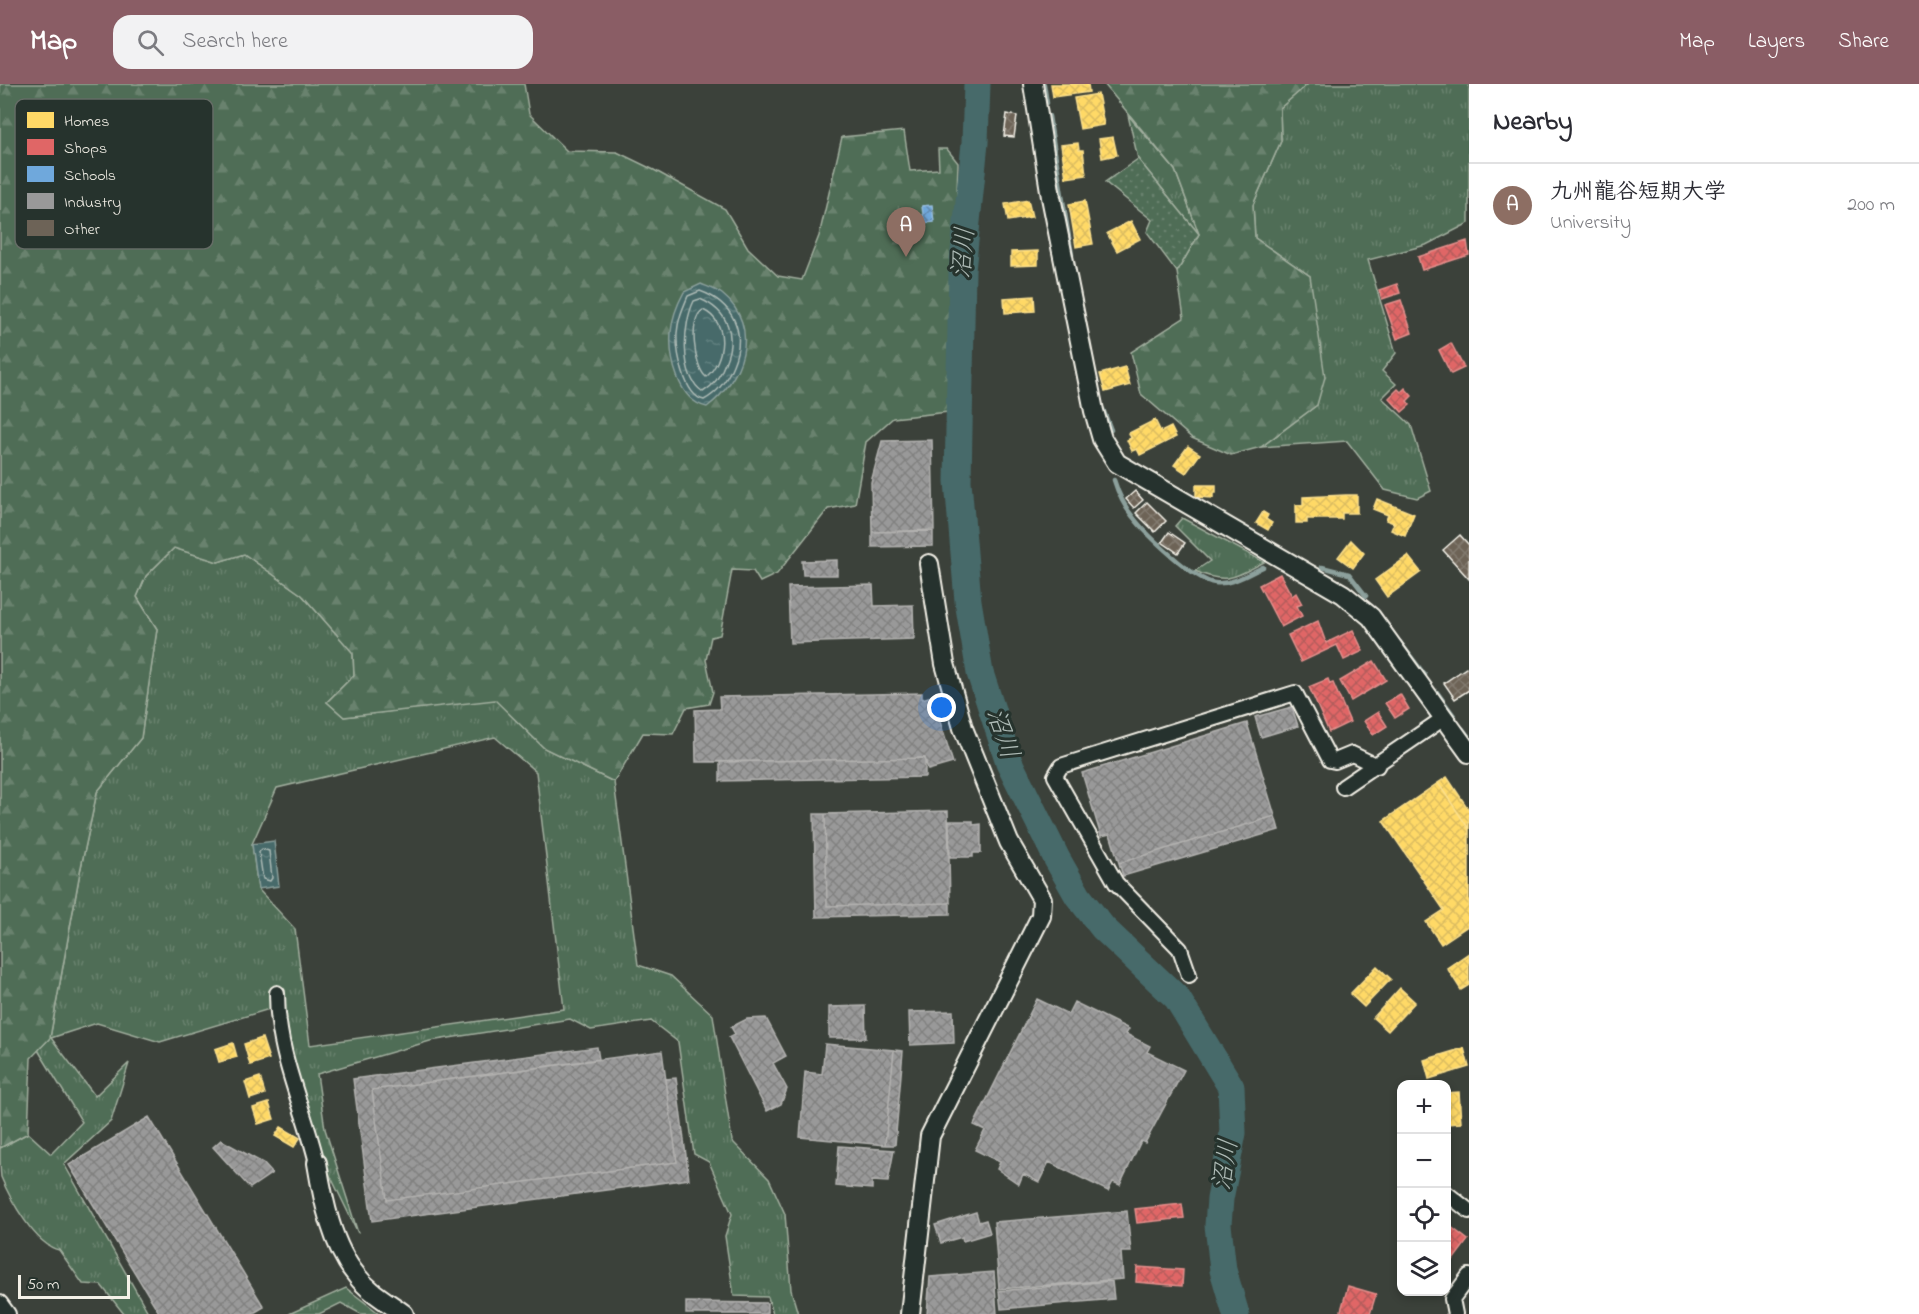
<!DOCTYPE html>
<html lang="en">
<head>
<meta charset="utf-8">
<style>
	body { margin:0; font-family:"Indie Flower","Klee One",sans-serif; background:#f2f2f3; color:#2b2b33 }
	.controls { position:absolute; right:18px; bottom:18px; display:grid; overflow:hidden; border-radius:12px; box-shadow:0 3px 9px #0003 }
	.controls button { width:54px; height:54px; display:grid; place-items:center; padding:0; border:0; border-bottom:2px solid #e1e1e2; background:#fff; color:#2b2b33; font:30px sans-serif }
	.scale { position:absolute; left:18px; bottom:15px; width:112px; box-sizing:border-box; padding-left:6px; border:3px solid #f4f1e8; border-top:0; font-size:16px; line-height:21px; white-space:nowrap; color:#f4f1e8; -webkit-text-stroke:4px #26332d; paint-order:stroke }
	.you { position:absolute; left:942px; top:624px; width:21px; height:21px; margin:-15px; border:4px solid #fff; border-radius:50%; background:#1a73e8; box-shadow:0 0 0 9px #1a73e833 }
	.badge { display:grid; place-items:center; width:39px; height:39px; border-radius:50%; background:#8a5d65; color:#fff; font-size:20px; font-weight:700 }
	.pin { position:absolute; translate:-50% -50px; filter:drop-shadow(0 2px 3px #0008) }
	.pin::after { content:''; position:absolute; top:32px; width:21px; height:18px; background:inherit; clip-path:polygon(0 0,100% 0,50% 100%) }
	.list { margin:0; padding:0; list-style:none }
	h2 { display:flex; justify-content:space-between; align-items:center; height:78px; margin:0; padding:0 24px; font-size:26px }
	h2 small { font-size:20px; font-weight:400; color:#7c7c81 }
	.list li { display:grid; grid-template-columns:39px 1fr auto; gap:18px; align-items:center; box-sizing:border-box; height:84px; padding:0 24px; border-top:2px solid #e1e1e2 }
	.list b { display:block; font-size:22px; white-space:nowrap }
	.list p { margin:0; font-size:20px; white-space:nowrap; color:#7c7c81 }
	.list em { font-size:20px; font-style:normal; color:#7c7c81 }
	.icon { flex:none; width:33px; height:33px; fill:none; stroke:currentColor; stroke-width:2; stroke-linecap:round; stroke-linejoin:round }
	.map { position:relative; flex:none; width:1469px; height:1230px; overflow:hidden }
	header { display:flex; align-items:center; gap:36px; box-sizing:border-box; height:84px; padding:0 30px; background:#8a5d65; color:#fff }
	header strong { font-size:28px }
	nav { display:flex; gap:33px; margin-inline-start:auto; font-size:21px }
	.search { width:420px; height:54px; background:#f2f2f3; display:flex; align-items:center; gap:15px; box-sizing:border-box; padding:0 21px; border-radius:18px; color:#7c7c81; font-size:22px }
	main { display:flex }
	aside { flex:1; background:#fff }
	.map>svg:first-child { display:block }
	.grass { fill:url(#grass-tufts); stroke:#a2af9f; stroke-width:1.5; fill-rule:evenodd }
	.forest { fill:url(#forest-firs); stroke:#a2af9f; stroke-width:1.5 }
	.garden { fill:url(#garden-dots); stroke:#a2af9f; stroke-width:1.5 }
	.water { fill:url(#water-ripples); stroke:#8ca09c; stroke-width:1.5 }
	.homes { fill:url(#homes-cross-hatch); stroke:#fce08d; stroke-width:1.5 }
	.shops { fill:url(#shops-cross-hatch); stroke:#e6908d; stroke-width:1.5 }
	.schools { fill:url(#schools-cross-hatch); stroke:#97bee0; stroke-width:1.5 }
	.industry { fill:url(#industry-cross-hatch); stroke:#b4b3b1; stroke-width:1.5 }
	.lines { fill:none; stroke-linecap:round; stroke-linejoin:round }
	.shore { stroke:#aebbb6; stroke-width:1.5 }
	.stream { stroke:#8ca09c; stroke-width:4.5 }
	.river { stroke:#466a6a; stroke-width:27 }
	.building { fill:url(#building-cross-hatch); stroke:#f4f1e8; stroke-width:1.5 }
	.street-casing { stroke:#f4f1e8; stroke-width:18 }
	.secondary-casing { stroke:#f4f1e8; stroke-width:22 }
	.street { stroke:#26332d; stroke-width:14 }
	.secondary { stroke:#26332d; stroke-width:18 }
	.labels { text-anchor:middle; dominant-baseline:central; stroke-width:6; stroke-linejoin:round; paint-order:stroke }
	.water-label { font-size:26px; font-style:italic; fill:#aebbb6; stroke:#26332d }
	.key { fill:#26332d; stroke:#646c65; stroke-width:1.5 }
	.key-label { font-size:16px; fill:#f4f1e8 }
</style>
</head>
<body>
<header>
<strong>Map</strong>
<div class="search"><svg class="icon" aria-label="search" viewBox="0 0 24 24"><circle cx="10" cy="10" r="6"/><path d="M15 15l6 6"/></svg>Search here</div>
<nav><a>Map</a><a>Layers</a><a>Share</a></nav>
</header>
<main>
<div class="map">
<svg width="1469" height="1230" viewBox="0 0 1469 1230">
	<defs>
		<pattern id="grass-tufts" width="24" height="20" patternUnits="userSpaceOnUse" patternTransform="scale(1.5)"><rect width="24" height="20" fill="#4f6d56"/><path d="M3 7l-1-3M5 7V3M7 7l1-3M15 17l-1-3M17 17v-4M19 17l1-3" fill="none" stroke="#69826e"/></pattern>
		<pattern id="forest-firs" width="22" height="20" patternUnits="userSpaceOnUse" patternTransform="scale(1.5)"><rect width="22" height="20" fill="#4f6d56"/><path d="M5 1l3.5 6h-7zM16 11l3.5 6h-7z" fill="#69826e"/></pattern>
		<pattern id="garden-dots" width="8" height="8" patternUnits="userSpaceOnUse" patternTransform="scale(1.5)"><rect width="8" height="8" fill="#4f6d56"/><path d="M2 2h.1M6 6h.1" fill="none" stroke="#69826e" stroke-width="1.8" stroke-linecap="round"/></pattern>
		<pattern id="water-ripples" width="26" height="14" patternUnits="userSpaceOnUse" patternTransform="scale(1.5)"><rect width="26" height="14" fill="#466a6a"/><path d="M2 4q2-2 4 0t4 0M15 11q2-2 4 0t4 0" fill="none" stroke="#61807f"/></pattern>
		<pattern id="homes-cross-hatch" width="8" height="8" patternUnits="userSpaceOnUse" patternTransform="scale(1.5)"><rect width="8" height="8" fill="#ffd966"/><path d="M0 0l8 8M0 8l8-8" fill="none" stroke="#dbbc60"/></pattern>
		<pattern id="shops-cross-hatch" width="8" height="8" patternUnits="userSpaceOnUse" patternTransform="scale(1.5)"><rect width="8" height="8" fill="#e06666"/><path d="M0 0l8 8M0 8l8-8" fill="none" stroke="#b35d5c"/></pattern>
		<pattern id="schools-cross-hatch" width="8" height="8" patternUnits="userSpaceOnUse" patternTransform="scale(1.5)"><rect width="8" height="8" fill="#6fa8dc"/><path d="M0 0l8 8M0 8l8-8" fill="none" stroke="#648baf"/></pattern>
		<pattern id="industry-cross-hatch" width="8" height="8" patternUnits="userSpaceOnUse" patternTransform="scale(1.5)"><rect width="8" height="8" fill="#999"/><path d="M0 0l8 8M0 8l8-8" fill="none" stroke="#818180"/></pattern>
		<pattern id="building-cross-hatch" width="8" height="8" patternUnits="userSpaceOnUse" patternTransform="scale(1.5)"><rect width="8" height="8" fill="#6d6357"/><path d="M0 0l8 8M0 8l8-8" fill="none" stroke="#827a6f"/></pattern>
	</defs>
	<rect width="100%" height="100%" fill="#3b413a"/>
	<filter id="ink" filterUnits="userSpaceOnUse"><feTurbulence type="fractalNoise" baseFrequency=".0167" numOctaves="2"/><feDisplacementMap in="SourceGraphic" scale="12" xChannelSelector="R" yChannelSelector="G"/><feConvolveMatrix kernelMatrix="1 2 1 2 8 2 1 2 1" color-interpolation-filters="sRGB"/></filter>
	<g filter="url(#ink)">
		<path class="grass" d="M1308 0H1469V139L1426 161 1368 176 1396 269 1382 287 1396 300 1382 314 1411 341 1431 407 1417 414 1385 406 1347 357 1261 363 1317 321 1310 192 1255 154 1253 121 1281 57 1280 24Z
			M1128 31 1175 86 1199 150 1138 75Z
			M1182 434 1264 478C1235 493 1227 501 1195 487L1210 477 1175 442Z
			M174 464 218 478 244 470 302 511 353 569 354 591 327 618 344 633 495 615 544 664 614 698 638 881 671 892 713 931 732 1057 769 1095 785 1130 791 1206 798 1230H773L768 1213 734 1212 725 1152 732 1130 709 1078 694 1070 678 958 651 937 591 946 570 935 430 957 317 990 325 1045 358 1149 328 1087 276 923 160 958 97 939 51 954 95 1012 129 979 111 1037 64 1080 149 1230H124L101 1201 83 1200 59 1166C35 1161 10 1115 1 1093 0 1085 0 1073 0 1064L28 1049 51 1070 82 1038 38 966 50 954 80 788 97 708 141 654 157 545 137 513 146 492ZM495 653 536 688 564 925 310 961 295 845 258 805 252 760 277 704Z
			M346 1204 380 1230H361L341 1219 319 1230H289Z"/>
		<path class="forest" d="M0 0H524L529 30 567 67 617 68 654 86 725 125 748 164 778 192 802 196 819 152 842 53 904 47 910 87 939 85 938 65H947L958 79 957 108 960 139 948 328 893 334 866 358 855 420 828 425 777 490 760 498 753 487 732 486 720 551 711 553 706 576 713 608 709 620 686 624 673 650 643 649 614 698 544 664 495 616 344 633 327 618 354 591 353 569 302 511 244 470 218 478 174 464 146 492 137 513 157 545 141 654 97 708 80 788 50 954 31 974 28 1049 0 1064Z
			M1104 0H1308L1280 24 1281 57 1253 121 1255 154 1310 192 1325 293 1317 321 1261 363 1231 371 1192 354 1141 310 1131 268 1184 234 1177 188 1199 150 1175 86Z"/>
		<path class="garden" d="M1138 75 1199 150 1177 188 1147 148 1152 136 1105 98Z"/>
		<path class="water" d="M701 200C708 203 717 206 722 210 763 243 742 297 707 323 678 317 669 274 671 248 672 233 677 221 684 208Z
			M274 757 279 802 258 805 252 760Z"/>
		<path class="homes" d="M1051 0H1088L1089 8 1053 13Z
			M1098 10 1104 41 1080 45 1074 14Z
			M1113 53 1117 71 1102 74 1099 55Z
			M1078 59 1079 66H1083L1086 91 1066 94 1061 61Z
			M1028 116 1032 133 1008 137 1005 120Z
			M1085 117 1093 160 1076 163 1069 120Z
			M1131 137 1140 155 1117 167 1107 149Z
			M1038 167V181L1011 182V168Z
			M1034 212 1035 227 1005 229 1004 214Z
			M1125 283 1130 301 1105 308 1100 290Z
			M1155 336 1161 348 1171 343 1176 353 1140 371 1137 365 1132 367 1127 356 1131 354 1129 349Z
			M1188 362 1200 370 1186 389 1174 381Z
			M1196 401H1216V409H1213V414L1196 413Z
			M1346 411H1357V429H1342V435H1307V439H1296V421H1303V413Z
			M1377 415 1414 430 1405 452 1391 446 1394 439 1386 436 1388 431 1373 425Z
			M1263 428 1268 431 1266 435 1272 439 1268 446 1256 439Z
			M1351 456 1364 469 1353 484 1338 473Z
			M1408 472 1421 488 1387 513 1375 496Z
			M1447 693 1469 726V745L1438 699Z
			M1438 699 1469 745V841L1441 860 1426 838 1444 826 1383 737Z
			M1469 869V901L1461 906 1447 884Z
			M1377 882 1391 895 1364 923 1350 910Z
			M1400 904 1415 918 1388 947 1373 934Z
			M262 954 269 975 250 981 244 960Z
			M233 959 237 973 219 978 215 965Z
			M1464 964 1469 983 1429 995 1424 976Z
			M260 993 265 1010 250 1015 245 998Z
			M1459 1008 1461 1039 1446 1040V1009Z
			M269 1019 274 1035 258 1040 253 1024Z
			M281 1043 300 1054 294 1063 275 1052Z"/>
		<path class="shops" d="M1467 157 1469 171 1422 186 1418 173Z
			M1397 200 1400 209 1382 215 1379 206Z
			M1401 216 1412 249 1397 255 1385 221Z
			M1451 259 1464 284 1451 290 1439 266Z
			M1405 304 1412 312 1407 317 1410 321 1402 328 1389 314 1398 305 1401 308Z
			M1280 490 1292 512 1296 509 1302 520 1297 522 1302 532 1281 543 1259 501Z
			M1318 537 1326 559 1353 546 1363 567 1344 576 1337 561 1301 578 1288 551Z
			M1374 577 1386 596 1351 617 1340 597Z
			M1328 595 1330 600 1333 599 1350 638 1329 648 1309 603Z
			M1400 610 1409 625 1395 634 1385 619Z
			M1378 628 1387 642 1373 651 1364 637Z
			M1182 1120 1184 1134 1137 1139 1135 1125Z
			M1446 1139 1468 1156 1453 1176 1446 1171Z
			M1137 1183 1183 1186 1182 1202 1136 1198Z
			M1348 1202 1376 1210 1370 1230H1340Z"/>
		<path class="schools" d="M932 121 934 138 924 139 922 122Z"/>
		<path class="industry" d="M932 356 934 446 872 448 871 398 882 357Z
			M933 447V462L872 463V448Z
			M837 476V491H803L802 477Z
			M873 501 874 522 913 521 914 555 790 559 788 503Z
			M922 609V615L932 612 953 679 928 686 925 674 696 678 695 626 720 625 719 613Z
			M1292 623 1298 642 1261 653 1255 633Z
			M1247 639 1275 732 1119 779 1110 750 1101 752 1082 689Z
			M925 674V693L720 697V678Z
			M948 727 950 819 827 822 825 730Z
			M814 730H825L827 822 950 819V830L816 833Z
			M1275 732 1279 746 1123 792 1119 779Z
			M949 737H973V741L981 740V769H973V773H950Z
			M1037 915 1068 930 1074 918 1129 945 1126 950 1150 962 1147 968 1184 986 1145 1059 1141 1057 1120 1101 1113 1098 1108 1107 1049 1078 1039 1098 1023 1090 1019 1100 997 1085 1000 1078 975 1066 985 1046 974 1041Z
			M865 922 866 954H829V923Z
			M953 927 954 959 910 961 909 928Z
			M766 934 786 972 773 979 787 1005 781 1020 767 1027 729 953 735 950 731 943 747 935Z
			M825 960 894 966 885 1061 800 1053 805 988 822 990Z
			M597 963 599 975 372 1006 387 1116 677 1078 666 995 676 994 689 1095 372 1137 353 995Z
			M894 966 903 967 895 1061H885Z
			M662 967 677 1078 387 1116 372 1006Z
			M149 1033 264 1223 252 1230H160L69 1081Z
			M221 1056 263 1079 272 1089 250 1104 213 1063Z
			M839 1062 894 1066 888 1098 872 1097V1105L836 1102Z
			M1127 1127 1131 1168H1121L1123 1195 999 1205 994 1138Z
			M976 1128 979 1138 986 1136 990 1149 963 1157 962 1153 941 1159 935 1141Z
			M994 1188 997 1230H927L930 1193Z
			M1112 1197 1114 1215 1001 1225 999 1207Z
			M686 1218 767 1219V1230H686Z"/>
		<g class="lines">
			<path class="shore" d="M700 207C733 219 747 248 733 281 727 296 719 308 704 316 684 312 676 267 677 249 678 235 683 224 688 212Z
				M700 215C728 227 737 251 725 279 721 291 715 301 703 308 679 292 683 239 694 217Z
				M703 226C730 238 725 277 706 293 694 283 688 234 703 226Z
				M262 765 269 767 272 794 270 797 263 795 259 768Z"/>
			<path class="stream" d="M1044 0 1047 19
				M1049 32 1072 171
				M1103 325 1111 346
				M1114 396C1118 409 1124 422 1133 433 1146 450 1195 497 1215 499 1232 501 1248 490 1263 483
				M1322 483 1349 490 1366 512
				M1400 558 1425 591
				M1437 608 1455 633
				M1463 645 1469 653"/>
			<path class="river" d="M977 0 975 59 962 187 958 397 968 517 980 589 1009 678 1057 775 1078 812 1103 844 1177 914 1231 1003 1233 1049 1220 1115 1218 1141 1223 1186 1236 1230"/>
		</g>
		<path class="building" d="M1007 30 1017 32 1014 53 1004 52Z
			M1135 407 1143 416 1134 424 1126 415Z
			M1147 418 1166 437 1155 448 1136 429Z
			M1169 448 1185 459 1178 469 1162 458Z
			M1460 451 1469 461V495L1443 466Z
			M1469 582V606L1455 615 1444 599Z"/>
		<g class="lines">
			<defs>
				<path id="street" d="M1343 703 1444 634
					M1189 891 1180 865 1116 799 1055 692 1061 682 1295 609 1330 676 1335 677 1352 670 1377 682
					M277 909C277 971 303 1020 317 1079
					M1446 1109 1469 1127
					M0 1219 8 1230
					M1455 1230 1452 1215 1469 1192"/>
				<path id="secondary" d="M1033 0 1051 113 1094 327 1102 355 1117 379 1343 510 1371 533 1469 669
					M317 1079C323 1116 332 1162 357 1192 369 1208 388 1218 404 1230
					M910 1230 930 1052 1041 832 1042 815 1009 758 963 644 945 580 929 480"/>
			</defs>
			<use href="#street" class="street-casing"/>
			<use href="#secondary" class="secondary-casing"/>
			<use href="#street" class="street"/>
			<use href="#secondary" class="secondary"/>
		</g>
	</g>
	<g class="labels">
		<g class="water-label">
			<text transform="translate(965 169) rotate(-85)">沼川</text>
			<text transform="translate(1001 650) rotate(71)">沼川</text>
			<text transform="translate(1227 1081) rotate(-82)">沼川</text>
		</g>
	</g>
	<rect x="15" y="15" width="198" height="150" rx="9" class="key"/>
	<rect x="27" y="28" width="27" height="16" fill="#ffd966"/>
	<rect x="27" y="55" width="27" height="16" fill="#e06666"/>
	<rect x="27" y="82" width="27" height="16" fill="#6fa8dc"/>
	<rect x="27" y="109" width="27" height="16" fill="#999"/>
	<rect x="27" y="136" width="27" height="16" fill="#6d6357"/>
	<g class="key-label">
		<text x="64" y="42">Homes</text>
		<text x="64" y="69">Shops</text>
		<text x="64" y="96">Schools</text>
		<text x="64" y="123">Industry</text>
		<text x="64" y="150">Other</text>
	</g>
</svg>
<div class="controls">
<button>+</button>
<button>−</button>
<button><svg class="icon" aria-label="locate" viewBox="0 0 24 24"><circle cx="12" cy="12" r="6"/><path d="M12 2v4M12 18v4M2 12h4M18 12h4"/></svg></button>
<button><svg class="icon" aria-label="layers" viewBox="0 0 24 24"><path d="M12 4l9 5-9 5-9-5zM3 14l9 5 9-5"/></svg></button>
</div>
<div class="scale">50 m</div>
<div class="you"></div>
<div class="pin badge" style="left:906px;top:173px;background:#8d6e63">A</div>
</div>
<aside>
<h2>Nearby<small></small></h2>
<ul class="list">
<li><span class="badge" style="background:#8d6e63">A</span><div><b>九州龍谷短期大学</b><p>University</p></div><em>200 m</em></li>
</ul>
</aside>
</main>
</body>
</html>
